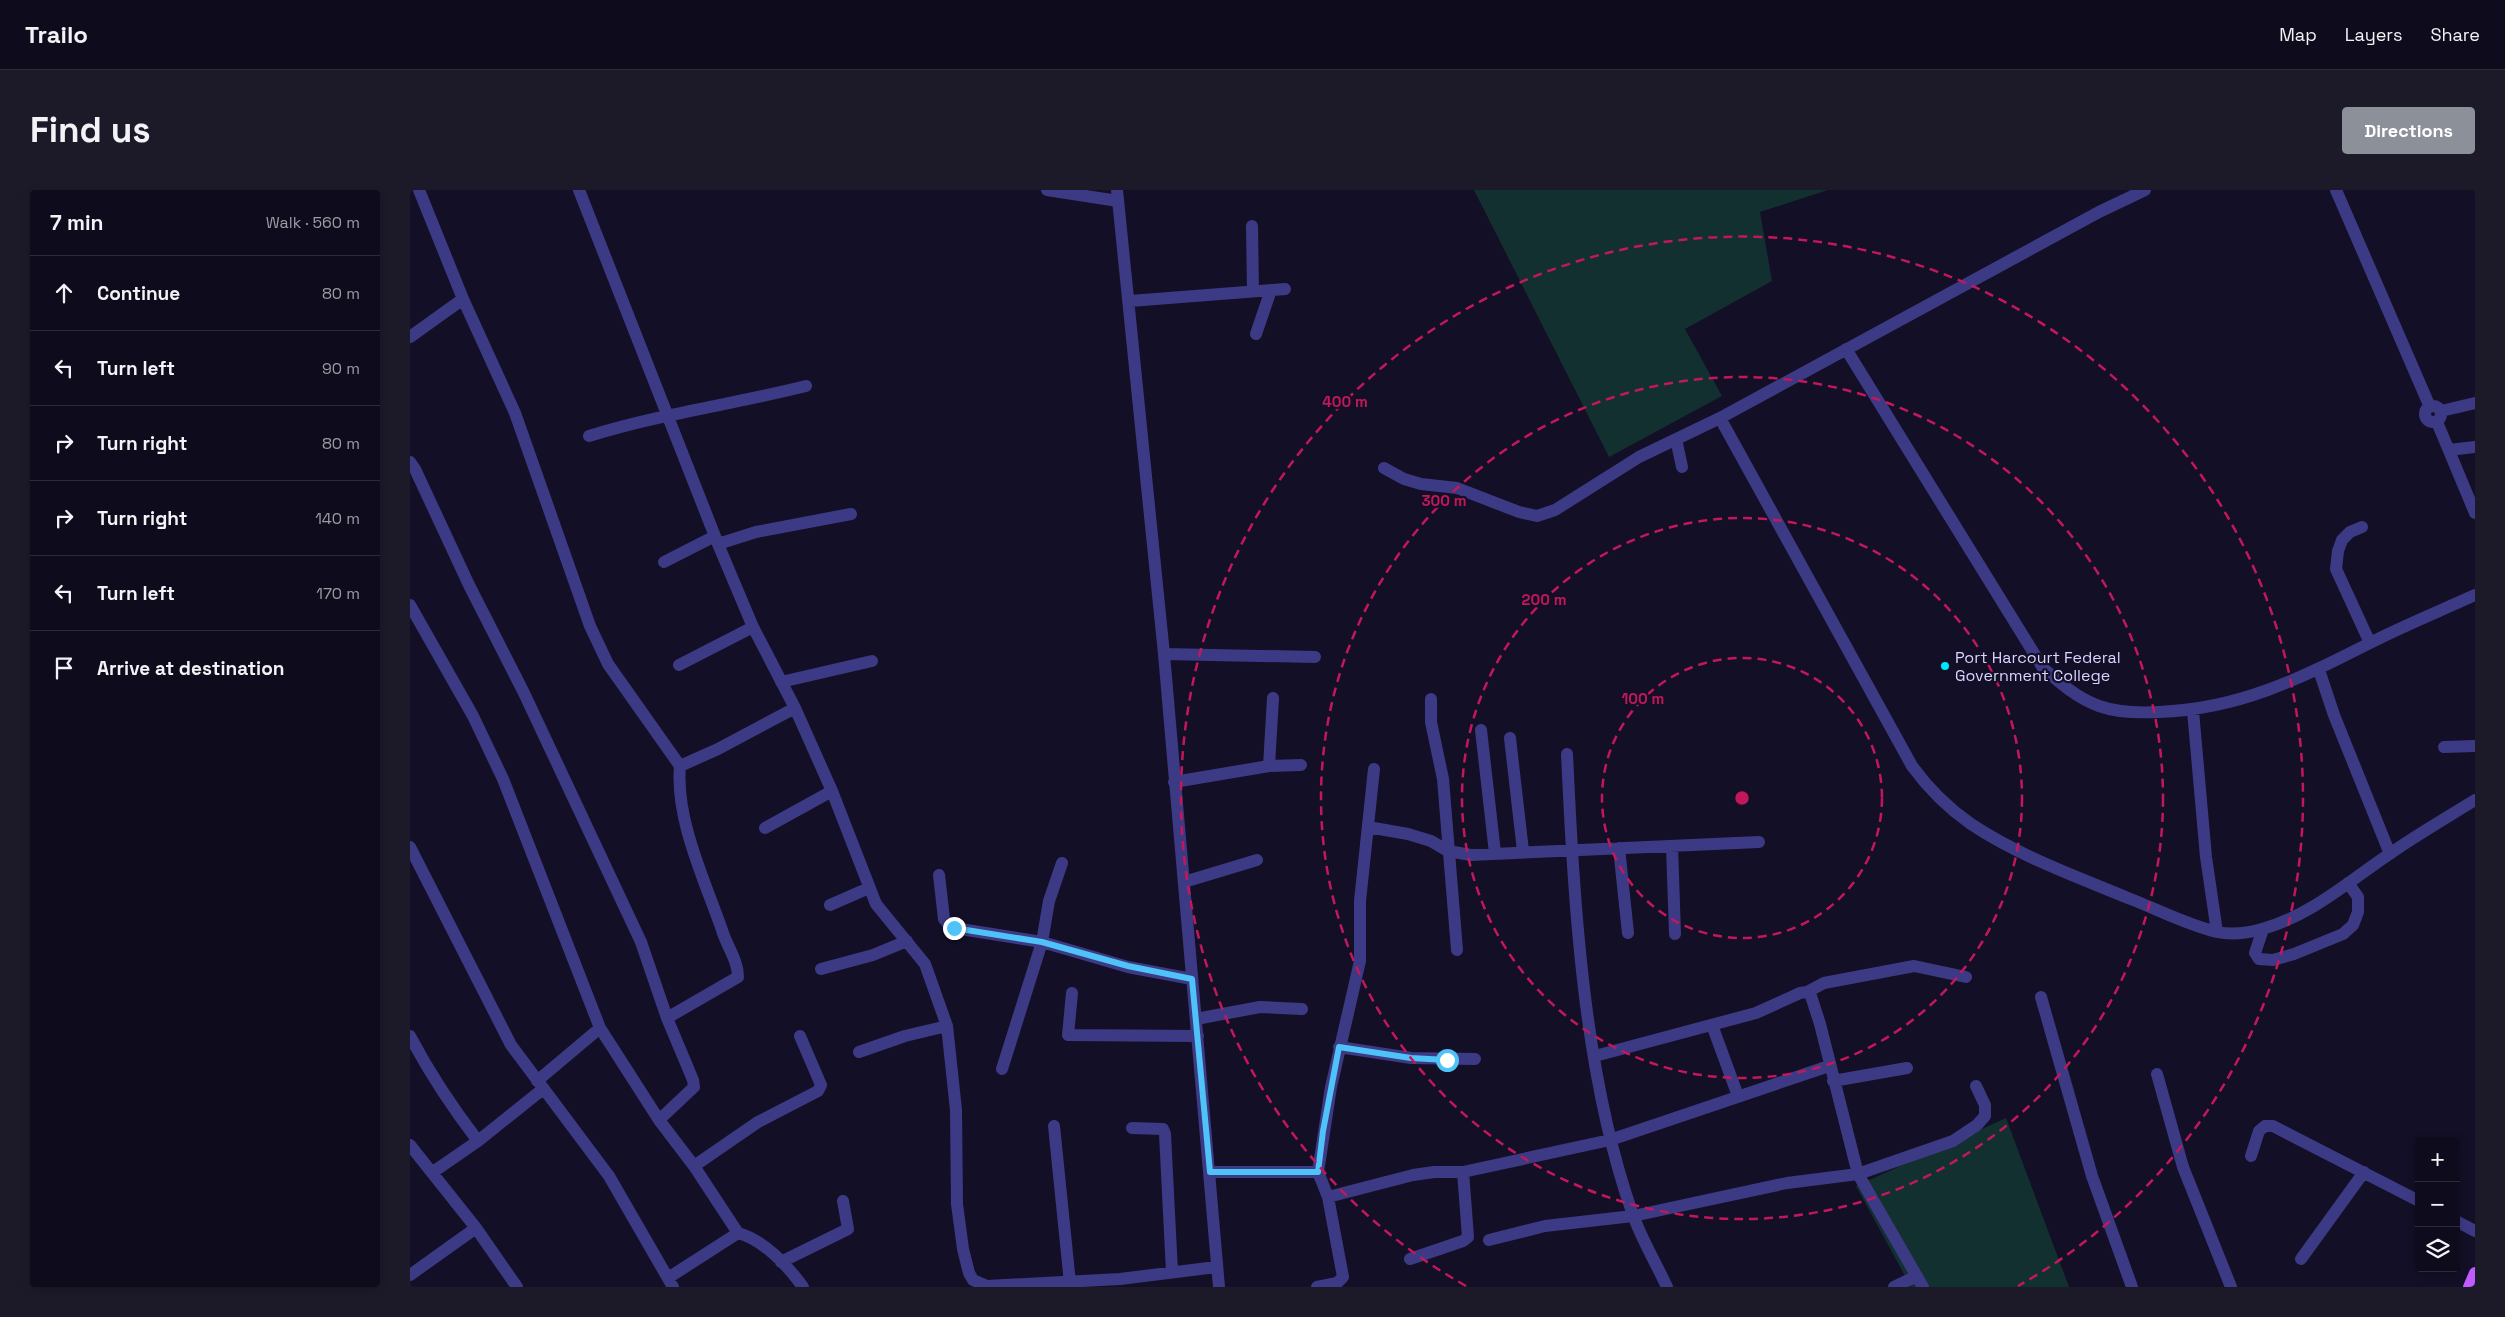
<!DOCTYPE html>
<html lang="en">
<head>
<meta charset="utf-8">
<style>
	body { margin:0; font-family:"Space Grotesk",sans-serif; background:#1c1929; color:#f1f3f6 }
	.controls { position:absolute; right:15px; bottom:15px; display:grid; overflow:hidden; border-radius:5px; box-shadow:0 2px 8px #0003 }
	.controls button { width:45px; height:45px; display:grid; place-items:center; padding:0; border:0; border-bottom:1px solid #2e2b3b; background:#0e0b1c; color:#f1f3f6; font:25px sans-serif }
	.stop { position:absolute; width:15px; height:15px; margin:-11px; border:4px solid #4fc3f7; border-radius:50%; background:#fff }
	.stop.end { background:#4fc3f7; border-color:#fff; box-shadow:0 1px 5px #0008 }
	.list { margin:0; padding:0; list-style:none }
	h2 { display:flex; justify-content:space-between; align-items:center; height:65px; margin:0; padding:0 20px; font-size:21px }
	h2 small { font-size:16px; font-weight:400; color:#9b9ba3 }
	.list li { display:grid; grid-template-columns:32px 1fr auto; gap:15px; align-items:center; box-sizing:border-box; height:75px; padding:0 20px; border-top:1px solid #2e2b3b }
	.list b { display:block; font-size:19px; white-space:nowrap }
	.list em { font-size:16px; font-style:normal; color:#9b9ba3 }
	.icon { flex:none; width:28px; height:28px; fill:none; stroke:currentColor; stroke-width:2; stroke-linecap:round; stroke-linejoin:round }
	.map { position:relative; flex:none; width:2065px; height:1097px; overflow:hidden; border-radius:5px }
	header { display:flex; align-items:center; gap:30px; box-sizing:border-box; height:70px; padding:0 25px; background:#0e0b1c; border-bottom:1px solid #2e2b3b }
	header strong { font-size:24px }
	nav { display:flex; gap:28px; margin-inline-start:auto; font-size:18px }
	.intro { display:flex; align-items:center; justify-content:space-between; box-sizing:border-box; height:120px; padding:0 30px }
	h1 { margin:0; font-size:35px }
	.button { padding:12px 22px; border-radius:5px; background:#8c9099; color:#fff; font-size:18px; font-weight:700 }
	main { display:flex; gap:30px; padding:0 30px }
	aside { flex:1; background:#0e0b1c; border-radius:5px; box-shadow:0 2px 8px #0003 }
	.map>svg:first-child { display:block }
	.grass { fill:#12302f }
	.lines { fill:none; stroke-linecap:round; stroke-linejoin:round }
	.minor { stroke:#3d3a85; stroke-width:12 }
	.major { stroke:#c25bff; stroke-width:12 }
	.route { stroke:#4fc3f7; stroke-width:6 }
	.ring { fill:none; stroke:#c2185b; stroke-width:2.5; stroke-dasharray:9 6 }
	.poi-dot { fill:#00e5ff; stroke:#130f26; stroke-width:2 }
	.labels { text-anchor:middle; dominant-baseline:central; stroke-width:4.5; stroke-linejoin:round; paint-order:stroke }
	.poi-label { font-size:16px; fill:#d9d4ff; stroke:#130f26; text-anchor:start }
	.centre { fill:#c2185b; stroke:#130f26; stroke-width:2.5 }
	.ring-label { font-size:15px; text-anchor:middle; font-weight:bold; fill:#c2185b; stroke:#130f26; stroke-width:4.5; stroke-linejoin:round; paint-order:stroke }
</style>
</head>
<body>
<header>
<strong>Trailo</strong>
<nav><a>Map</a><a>Layers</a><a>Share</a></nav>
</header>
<div class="intro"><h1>Find us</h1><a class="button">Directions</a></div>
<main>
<aside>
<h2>7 min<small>Walk · 560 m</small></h2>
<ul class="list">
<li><svg class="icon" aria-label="ahead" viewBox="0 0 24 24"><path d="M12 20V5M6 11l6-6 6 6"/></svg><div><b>Continue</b></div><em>80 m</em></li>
<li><svg class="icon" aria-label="left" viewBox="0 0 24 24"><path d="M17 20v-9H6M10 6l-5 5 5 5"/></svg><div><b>Turn left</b></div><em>90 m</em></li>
<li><svg class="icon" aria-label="right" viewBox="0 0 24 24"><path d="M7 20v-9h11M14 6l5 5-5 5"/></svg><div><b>Turn right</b></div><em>80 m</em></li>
<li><svg class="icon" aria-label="right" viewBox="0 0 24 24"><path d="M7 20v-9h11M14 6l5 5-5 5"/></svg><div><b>Turn right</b></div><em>140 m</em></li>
<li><svg class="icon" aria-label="left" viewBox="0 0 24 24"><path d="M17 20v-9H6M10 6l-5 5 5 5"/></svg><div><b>Turn left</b></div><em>170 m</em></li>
<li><svg class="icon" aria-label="arrive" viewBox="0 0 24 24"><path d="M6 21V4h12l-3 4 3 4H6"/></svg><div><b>Arrive at destination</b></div></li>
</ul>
</aside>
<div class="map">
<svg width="2065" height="1097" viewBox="0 0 2065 1097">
	<rect width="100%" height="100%" fill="#130f26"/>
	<path class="grass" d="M1064 0H1418L1350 22 1362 91 1275 139 1312 206 1199 267Z
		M1596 928 1659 1097H1501L1446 996Z"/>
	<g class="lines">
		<path class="minor" d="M9 0 53 109 105 223 180 436 198 474 270 576C265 630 296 693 313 743 318 758 328 771 328 787L257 828
			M169 0 308 354 343 437 385 518 422 601 466 714 515 774 537 836 546 920 547 1014 553 1059 559 1083 563 1090 577 1096 710 1089 806 1077
			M637 0 708 11
			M707 0 754 464 809 1097
			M1926 0 2020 217
			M842 36 843 101
			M720 111 875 99
			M846 144 861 100
			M0 147 53 109
			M1436 159 1633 478C1650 493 1667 508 1689 516 1708 523 1729 523 1749 522 1829 519 1889 489 1958 454 1993 436 2030 421 2065 405
			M2015 224a8 8 0 1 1 16 0a8 8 0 1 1-16 0Z
			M2031 221 2065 213
			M1310 228 1502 576C1518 598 1538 618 1561 634 1609 666 1665 686 1718 708 1747 719 1777 735 1807 742 1821 745 1838 743 1852 739 1900 726 1938 692 1978 665 2006 645 2036 628 2065 610
			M2027 232 2065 323
			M179 246C250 224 324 214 396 196
			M1266 249 1272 277
			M2039 260 2065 257
			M0 272 5 279 59 395 114 503 231 752 257 828 283 890 284 897 249 930
			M974 278 994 289 1011 294 1047 298 1109 322 1127 326 1145 320 1229 267 1310 228 1689 22 1735 0
			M1952 337 1940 342 1932 350 1928 361 1926 379 1960 453
			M308 354 346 342 441 324
			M254 372 305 346
			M0 415 63 526 93 589 190 838 249 930 284 976 328 1043C354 1050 378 1076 393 1097
			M754 464 905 467
			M269 475 343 437
			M1909 480 1924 525 1980 664
			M371 492 462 471
			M1021 509V532L1033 589 1047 760
			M1783 521 1796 667 1807 742
			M1071 540 1085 663
			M1100 548 1113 661
			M2034 557 2065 556
			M1157 564C1164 713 1173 884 1223 1025 1232 1050 1246 1073 1257 1097
			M270 576 308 559 385 518
			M859 576 863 508
			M764 592 859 576 891 575
			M958 637 998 644 1021 651 1038 661 1061 665 1349 652
			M355 638 422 601
			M1262 656 1265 744
			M0 657 101 855 199 986 263 1097
			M1209 658 1218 743
			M529 685 534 729 538 734 544 738 632 752 718 777 782 789
			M774 692 847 670
			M420 715 459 698
			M1853 739 1845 763 1849 769 1863 770 1884 764 1933 744 1943 735 1948 722V707L1938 693
			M411 779 463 765 497 751
			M1397 802 1414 793 1504 776 1556 787
			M662 803 658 845 788 846
			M1631 807 1682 986 1722 1097
			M786 829 850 817 892 819
			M1302 835 1328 906
			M0 846C20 884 42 917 68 951
			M929 857 1001 868 1065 869
			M449 862 495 846 537 836
			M1185 866 1346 823 1390 803 1397 802 1401 806 1410 834 1448 984 1513 1097
			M592 879 632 752 639 711 652 673
			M1747 884 1773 977 1821 1097
			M127 891 190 838
			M1423 891 1497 878
			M644 936 660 1093
			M722 938 753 939 755 944 762 1082
			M0 955 66 1038 107 1097
			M1841 966 1849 941 1855 936H1863L2009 1011
			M284 976 348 932 408 901 411 895 390 846
			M23 982 68 951 133 899
			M800 982H908
			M918 1007 1003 985 1024 982H1053L1200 950 1419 876
			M2046 1031 2065 1041
			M1079 1050 1135 1036 1223 1026 1377 993 1448 984 1543 951 1567 935 1575 926V915L1566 896
			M1000 1069 1053 1051 1058 1047 1053 982
			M1891 1069 1954 982
			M371 1072 438 1039 433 1011
			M0 1085 66 1038
			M258 1088 328 1043
			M907 1097 927 1093 933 1087 918 1007 908 982 921 897 950 771V711L964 579
			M1484 1097 1507 1086"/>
		<path class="major" d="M2059 1097 2065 1083"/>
	</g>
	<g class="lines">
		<path class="route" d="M544 738 632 752 718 776 782 789 800 982H908L913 941 929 857 1001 868 1037 870"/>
	</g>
	<g class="ring">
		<circle cx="1332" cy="608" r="140"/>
		<circle cx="1332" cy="608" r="280"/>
		<circle cx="1332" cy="608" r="421"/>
		<path d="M1056 1096A561 561 0 1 1 1608 1096"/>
	</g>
	<circle class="poi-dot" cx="1535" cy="476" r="5"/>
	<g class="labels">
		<g class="poi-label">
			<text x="1545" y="467">Port Harcourt Federal<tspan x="1545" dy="18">Government College</tspan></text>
		</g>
	</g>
	<circle cx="1332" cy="608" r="8" class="centre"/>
	<g class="ring-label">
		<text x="935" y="217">400 m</text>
		<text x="1034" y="316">300 m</text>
		<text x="1134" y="415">200 m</text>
		<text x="1233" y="514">100 m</text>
	</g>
</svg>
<div class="controls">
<button>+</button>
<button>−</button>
<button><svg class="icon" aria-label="layers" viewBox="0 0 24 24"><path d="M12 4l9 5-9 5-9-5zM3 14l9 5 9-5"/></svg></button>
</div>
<div class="stop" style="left:1037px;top:870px"></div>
<div class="stop end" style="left:544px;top:738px"></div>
</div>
</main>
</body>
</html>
